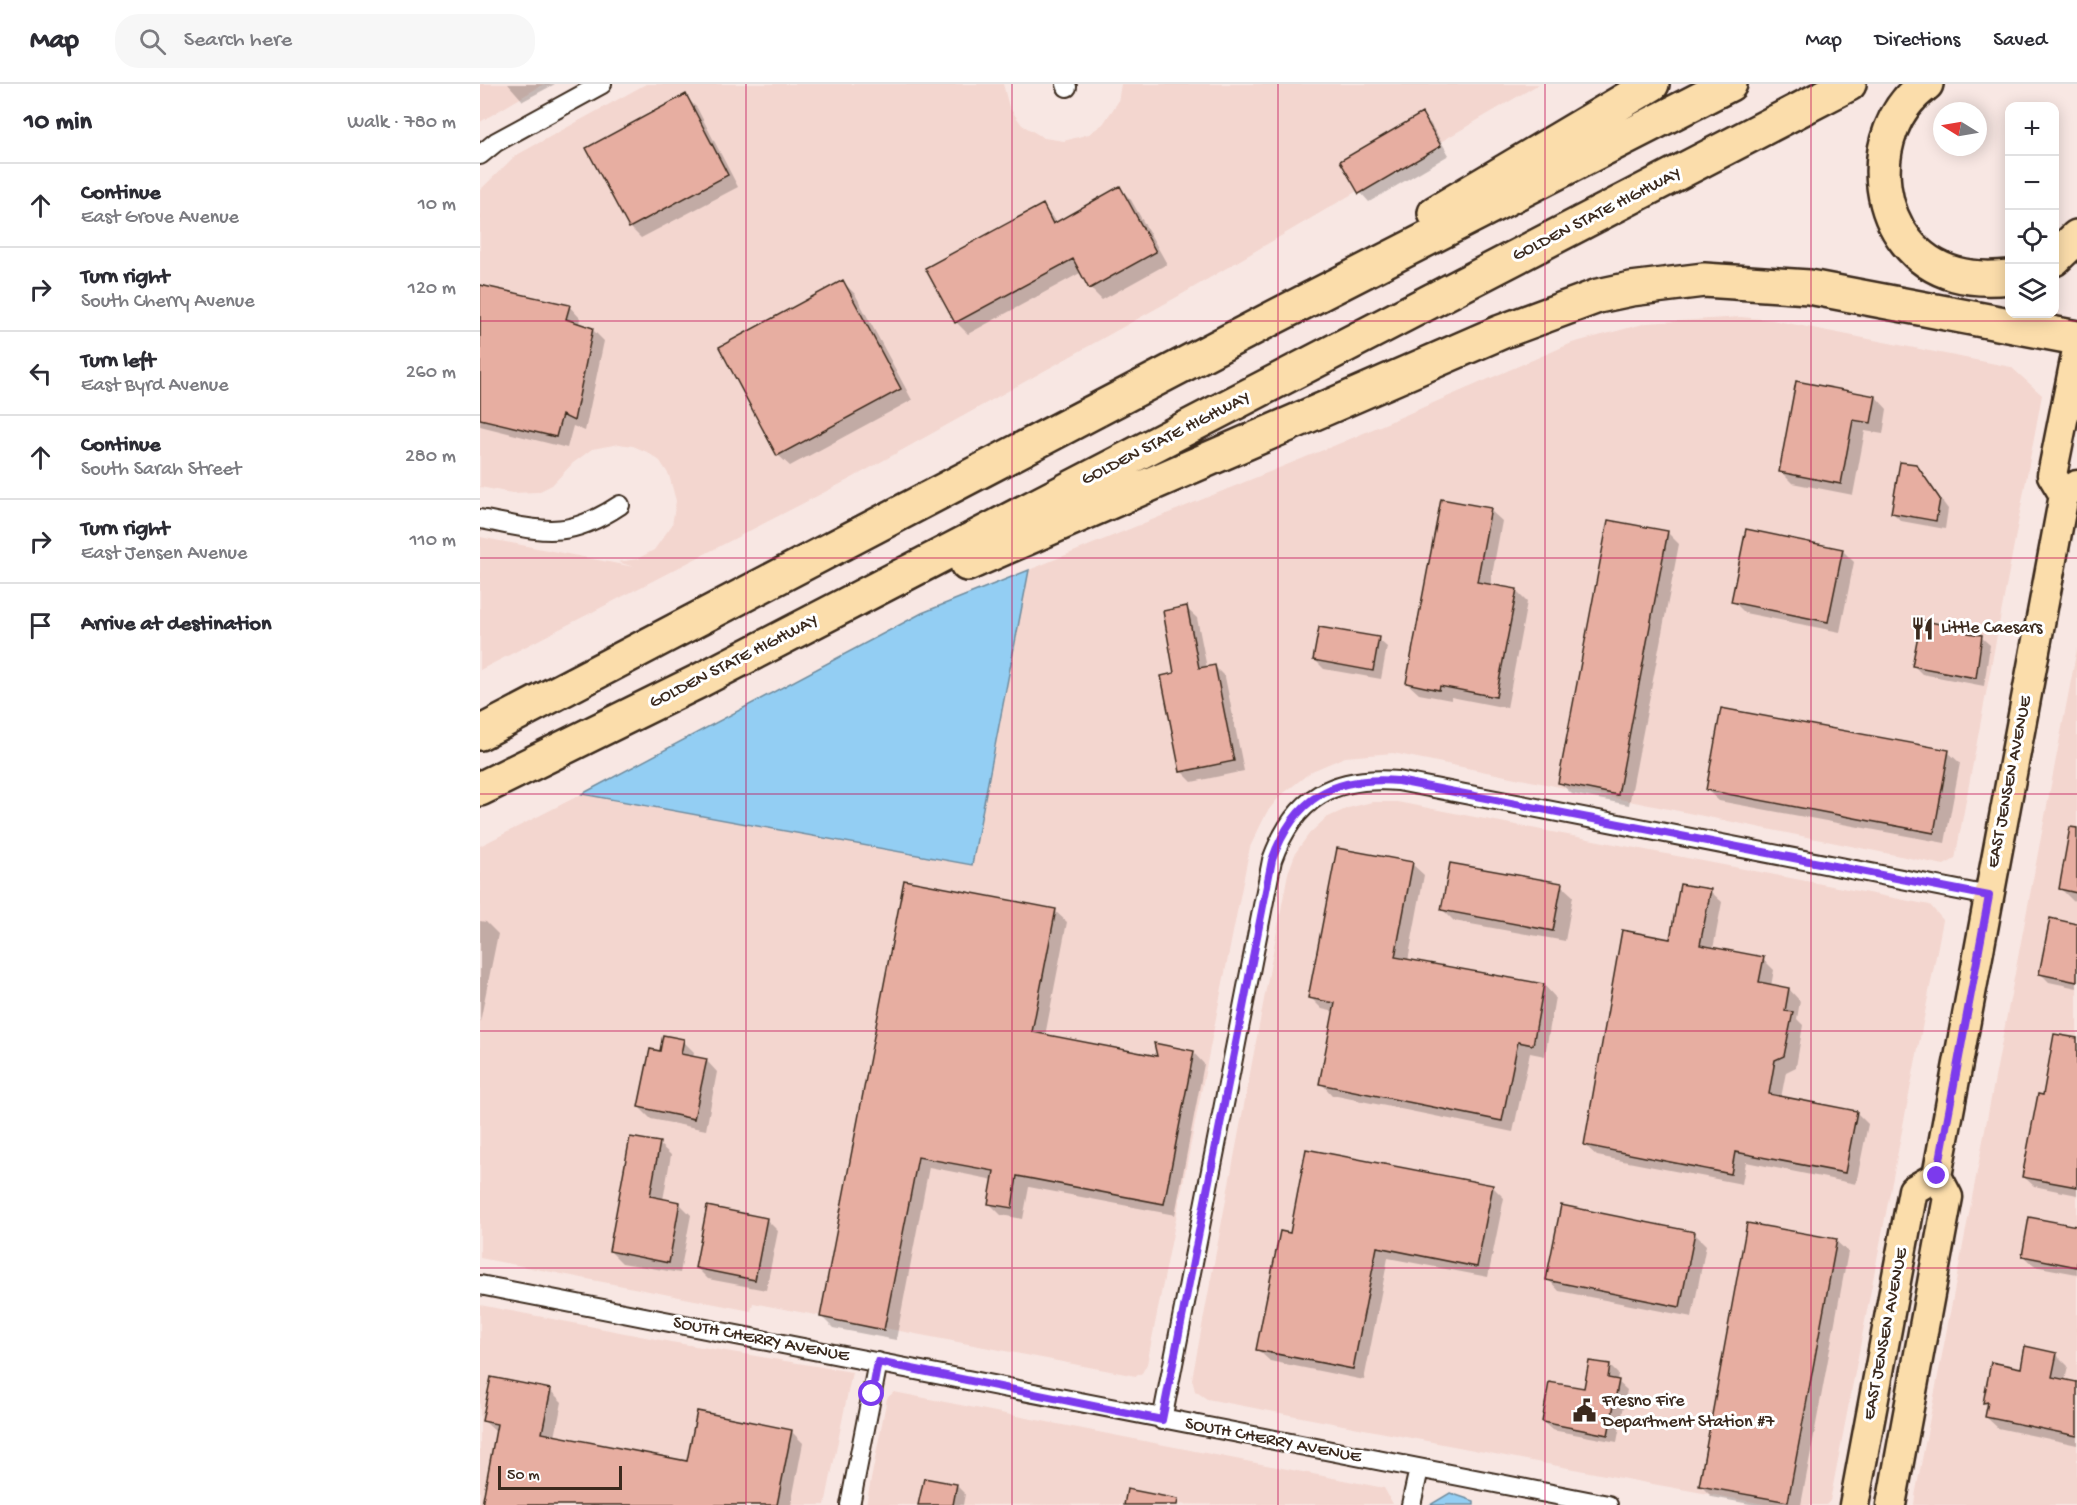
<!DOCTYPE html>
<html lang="en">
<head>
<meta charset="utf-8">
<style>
	body { margin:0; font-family:"Gochi Hand",sans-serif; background:#f7f7f7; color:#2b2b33 }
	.controls { position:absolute; right:18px; top:18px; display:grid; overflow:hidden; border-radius:12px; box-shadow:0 3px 15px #0003 }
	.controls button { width:54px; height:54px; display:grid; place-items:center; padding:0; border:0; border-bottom:2px solid #e1e1e2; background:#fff; color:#2b2b33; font:30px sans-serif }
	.compass { position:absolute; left:1453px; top:18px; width:54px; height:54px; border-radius:50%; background:#fff; box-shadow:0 3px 15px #0003; rotate:281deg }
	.scale { position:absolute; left:18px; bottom:15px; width:124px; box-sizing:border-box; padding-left:6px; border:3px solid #3b2a1e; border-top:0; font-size:16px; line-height:21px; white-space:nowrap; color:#3b2a1e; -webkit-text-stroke:4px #fff; paint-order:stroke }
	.stop { position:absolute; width:18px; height:18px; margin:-14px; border:4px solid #7c3aed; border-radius:50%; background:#fff }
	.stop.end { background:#7c3aed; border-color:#fff; box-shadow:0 2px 6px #0008 }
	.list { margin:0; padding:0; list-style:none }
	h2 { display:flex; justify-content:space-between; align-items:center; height:78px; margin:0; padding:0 24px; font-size:26px }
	h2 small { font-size:20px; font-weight:400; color:#7c7c81 }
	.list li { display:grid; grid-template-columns:39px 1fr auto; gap:18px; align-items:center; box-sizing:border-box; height:84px; padding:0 24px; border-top:2px solid #e1e1e2 }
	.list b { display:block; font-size:22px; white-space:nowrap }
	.list p { margin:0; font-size:20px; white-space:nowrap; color:#7c7c81 }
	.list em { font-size:20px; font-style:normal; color:#7c7c81 }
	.icon { flex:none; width:33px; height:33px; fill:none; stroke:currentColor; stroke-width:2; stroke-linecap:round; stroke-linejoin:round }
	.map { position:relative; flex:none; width:1597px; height:1421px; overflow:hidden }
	header { display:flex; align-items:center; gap:36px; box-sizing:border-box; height:84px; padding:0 30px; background:#fff; border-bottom:2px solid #e1e1e2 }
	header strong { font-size:28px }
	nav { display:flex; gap:33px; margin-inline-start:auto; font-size:21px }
	.search { width:420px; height:54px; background:#f7f7f7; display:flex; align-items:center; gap:15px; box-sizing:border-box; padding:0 21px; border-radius:24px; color:#7c7c81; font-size:22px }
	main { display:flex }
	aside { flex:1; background:#fff }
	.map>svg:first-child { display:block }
	.built { fill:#f3d6cf }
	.water { fill:#93cef3; stroke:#708c9e; stroke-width:1.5 }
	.shadow { fill:#0003 }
	.building { fill:#e7aea1; stroke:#3b2a1e; stroke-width:1.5 }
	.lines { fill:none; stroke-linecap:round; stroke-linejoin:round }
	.minor-casing { stroke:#3b2a1e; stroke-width:22 }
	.primary-casing { stroke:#3b2a1e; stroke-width:33 }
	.motorway-casing { stroke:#3b2a1e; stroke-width:38 }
	.minor { stroke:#fff; stroke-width:18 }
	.primary { stroke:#fbddab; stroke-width:28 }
	.motorway { stroke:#fbddab; stroke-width:33 }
	.route { stroke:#7c3aed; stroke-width:8 }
	.grid { fill:none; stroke:#c2185b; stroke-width:1.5; stroke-opacity:0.55 }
	.labels { text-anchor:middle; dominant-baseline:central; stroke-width:6; stroke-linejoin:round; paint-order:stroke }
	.street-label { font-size:18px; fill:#3b2a1e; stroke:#fff }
	.poi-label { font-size:18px; fill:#3b2a1e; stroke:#fff; text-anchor:start }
</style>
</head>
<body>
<header>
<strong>Map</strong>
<div class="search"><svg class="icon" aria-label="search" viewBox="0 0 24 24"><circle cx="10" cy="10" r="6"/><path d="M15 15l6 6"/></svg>Search here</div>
<nav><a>Map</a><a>Directions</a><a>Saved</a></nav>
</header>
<main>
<aside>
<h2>10 min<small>Walk · 780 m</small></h2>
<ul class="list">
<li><svg class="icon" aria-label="ahead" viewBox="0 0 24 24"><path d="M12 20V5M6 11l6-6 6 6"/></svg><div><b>Continue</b><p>East Grove Avenue</p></div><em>10 m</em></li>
<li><svg class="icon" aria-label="right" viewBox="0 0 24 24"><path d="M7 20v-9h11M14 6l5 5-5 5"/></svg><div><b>Turn right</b><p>South Cherry Avenue</p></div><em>120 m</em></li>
<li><svg class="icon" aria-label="left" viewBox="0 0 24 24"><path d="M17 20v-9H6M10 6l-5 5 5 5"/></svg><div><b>Turn left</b><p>East Byrd Avenue</p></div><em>260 m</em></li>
<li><svg class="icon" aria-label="ahead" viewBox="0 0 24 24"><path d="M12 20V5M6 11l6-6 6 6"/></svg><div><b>Continue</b><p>South Sarah Street</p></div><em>280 m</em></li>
<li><svg class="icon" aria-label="right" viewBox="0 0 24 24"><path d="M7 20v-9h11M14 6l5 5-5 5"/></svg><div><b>Turn right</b><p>East Jensen Avenue</p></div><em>110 m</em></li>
<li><svg class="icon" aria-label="arrive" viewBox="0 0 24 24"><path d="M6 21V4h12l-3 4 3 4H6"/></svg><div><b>Arrive at destination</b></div></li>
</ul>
</aside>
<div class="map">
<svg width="1597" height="1421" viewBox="0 0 1597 1421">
	<rect width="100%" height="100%" fill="#f8e7e3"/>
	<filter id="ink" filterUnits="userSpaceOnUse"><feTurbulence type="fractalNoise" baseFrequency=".0167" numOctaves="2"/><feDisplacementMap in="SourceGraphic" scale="12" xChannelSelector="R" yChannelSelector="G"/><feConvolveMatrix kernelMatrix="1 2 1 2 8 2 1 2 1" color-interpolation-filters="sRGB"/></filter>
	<g filter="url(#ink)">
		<path class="built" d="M0 0H64L0 38Z
			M166 0H523L529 23 542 41 564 54 584 57 609 50 623 40 638 18 641 0H1059L704 209 372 394 0 586V453L154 483 138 478 157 475 174 466 192 441 196 417 189 391 180 377 167 368 153 362 139 360 112 365 93 379 72 401 58 408 32 409 0 403V106L35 72Z
			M1261 233 1292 236 1531 283 1562 311 1475 775 1464 781 913 669 865 673 832 687 800 712 787 728 770 763 667 1280 662 1289 656 1292 273 1219 271 1227 0 1174V762L102 710 285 741 492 781 549 486 863 358 1092 259 1167 239Z
			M1597 565V1421H1434L1435 1412Z
			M892 718H917L1450 821 1463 836 1350 1417 1346 1421H1290L1167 1399 727 1315 715 1307 712 1295 808 789 816 768 829 750 846 734 868 724Z
			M0 1221 191 1258 372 1288 345 1421H0Z
			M414 1308 904 1404 913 1420 386 1421 407 1314Z"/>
		<path class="water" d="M549 486 492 781 102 710 442 529Z
			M970 1409 994 1417V1421H950Z"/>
		<path class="shadow" d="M28 0H75L43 17Z
			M205 12 217 24 258 103 161 154 150 143Z
			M942 31 950 39 969 71 889 118 881 109 862 78Z
			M640 104 651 116 687 180 622 216 610 204 602 188 488 250 476 238 563 122 577 139Z
			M363 198 375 210 432 316 310 382 298 371Z
			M0 203 89 222 100 234 99 240 112 245 124 257 105 347 93 342 87 364 0 342Z
			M1396 313 1407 325 1403 350 1385 347 1373 411 1312 399 1301 388Z
			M1435 381 1468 425 1465 445 1421 437 1412 428Z
			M1010 426 1022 437 1010 502 1036 507 1047 518 1027 624 971 613V616L939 610 927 599Z
			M1267 447 1363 467 1374 478 1360 548 1265 529 1253 517Z
			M1187 448 1199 460 1149 721 1092 710 1080 699Z
			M706 524 717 534 727 584 735 583 745 593 764 687 712 698 701 687 696 590Z
			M1488 547 1501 553 1510 561 1504 602 1442 590 1433 581Z
			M898 555 907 563 901 595 844 585 835 576Z
			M1468 668 1480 679 1465 759 1239 717 1227 706Z
			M1597 747V817L1592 816 1581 805Z
			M932 780 944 791 928 877 1064 901 1075 913 1065 972 1050 969 1033 1048 852 1011 841 999 855 928 842 925 830 913Z
			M1081 801 1093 812 1085 857 974 837 963 826Z
			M1230 807 1242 818 1233 865 1283 875 1294 886 1291 902 1309 905 1320 917 1317 935 1323 941 1316 983 1306 988 1301 1014 1376 1028 1388 1040 1376 1100 1266 1078 1262 1100 1117 1072 1105 1061 1191 857Z
			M575 827 587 838 565 952 679 974 713 968 724 980 695 1131 549 1103 543 1135 521 1131 509 1119 514 1096 449 1083 416 1256 353 1244 342 1233Z
			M0 837 6 838 18 850 0 938Z
			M1597 841V904L1569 898 1560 889Z
			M1597 956V1111L1554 1102 1544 1093 1564 1013Z
			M203 957 214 968 213 974 226 976 237 988 226 1046 171 1035 159 1023 181 969Z
			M179 1060 191 1071 183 1116 199 1119 211 1131 200 1189 142 1179 130 1167Z
			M1012 1102 1024 1114 1008 1193 908 1174 884 1296 790 1277 778 1266 811 1151Z
			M286 1135 298 1147 286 1206 228 1195 217 1184Z
			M1597 1144V1190L1554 1182 1543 1172Z
			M1214 1149 1226 1161 1212 1233 1079 1207 1068 1195Z
			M1356 1157 1368 1168 1321 1421H1275L1232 1413 1220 1401Z
			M1576 1270 1588 1282 1585 1297 1597 1300V1361L1518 1344 1506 1333 1508 1322 1504 1318 1542 1286Z
			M1130 1282 1138 1290 1137 1297 1147 1306 1137 1358 1072 1346 1063 1338 1105 1306Z
			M70 1306 82 1318 75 1353 208 1379 311 1347 323 1359 311 1421H3L17 1349 4 1337Z
			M477 1402 485 1410 483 1421H440Z"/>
		<path class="building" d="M206 10 248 91 149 144 106 64Z
			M942 29 961 62 879 110 860 77Z
			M640 102 676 168 609 205 593 175 475 239 445 184 563 120 573 140Z
			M363 196 421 305 297 372 239 263Z
			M0 201 90 221 86 235 113 244 94 337 82 331 76 353 0 335Z
			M1316 297 1396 312 1391 339 1373 336 1361 400 1299 388Z
			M1420 378 1436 380 1460 415 1456 437 1411 429Z
			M961 415 1011 424 997 498 1037 505 1016 613 960 602 959 606 926 599Z
			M1128 436 1188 447 1138 711 1078 699Z
			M1266 445 1363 465 1348 538 1251 518Z
			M707 522 719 584 735 581 754 677 700 688 681 592 694 589 683 527Z
			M1441 536 1488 546V549L1502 551 1496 594 1432 582Z
			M839 543 899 553 893 587 833 576Z
			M1241 624 1469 666 1454 749 1226 706Z
			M1590 743 1597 744V809L1579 805Z
			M857 764 933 778 915 873 1064 900 1053 961 1038 958 1022 1037 839 1000 855 919 828 914Z
			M970 779 1082 799 1073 847 961 826Z
			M424 796 576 825 552 948 677 972 674 959 714 967 684 1120 537 1092 532 1124 508 1120 514 1087 438 1073 404 1246 340 1233Z
			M1200 800 1231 805 1220 861 1284 873 1279 898 1309 904 1305 927 1313 928 1304 972 1295 976 1289 1010 1377 1027 1365 1089 1255 1068 1251 1090 1104 1061 1142 846 1190 855Z
			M1570 834 1597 840V898L1559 890Z
			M1574 950 1597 954V1103L1542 1093 1558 1010 1563 1011Z
			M183 951 204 955 201 970 227 975 214 1035 158 1023 170 965 180 967Z
			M150 1053 180 1058 170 1112 200 1118 189 1179 129 1167Z
			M826 1065 1013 1101 997 1183 897 1163 873 1285 776 1266 800 1147 810 1149Z
			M1081 1121 1215 1148 1200 1223 1066 1196Z
			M227 1122 287 1134 275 1196 215 1184Z
			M1549 1133 1597 1142V1183L1542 1172Z
			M1267 1139 1357 1155 1308 1418 1219 1402Z
			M1545 1262 1577 1269 1572 1293 1597 1298V1352L1505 1333 1508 1318 1503 1319 1511 1278 1541 1284Z
			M1109 1277 1130 1280 1128 1294 1139 1296 1128 1351 1062 1338 1069 1298 1104 1304Z
			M11 1293 71 1305 62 1349 207 1377 217 1327 312 1346 297 1421H2L17 1340 2 1337Z
			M444 1394 477 1400 473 1421H438Z
			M647 1405 698 1415 697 1421H644Z"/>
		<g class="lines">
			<defs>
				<path id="minor" d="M586 0 587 3
					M0 71 16 58 122 0
					M0 435C61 446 84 458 140 421
					M0 1201 1128 1421
					M682 1336 792 776C815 713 853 692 918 697L1509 812
					M370 1421 398 1278
					M931 1421 939 1385"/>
				<path id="primary" d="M1584 411 1572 391 1597 266
					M1374 1421 1433 1106 1457 1092
					M1411 1421 1468 1113 1457 1092 1584 411 1597 401"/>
				<path id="motorway" d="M1446 0C1379 47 1392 167 1475 190 1493 195 1511 195 1530 193
					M955 129 1172 0
					M1574 175 1597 153
					M487 480 1021 248 1118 212 1151 205 1224 196 1329 203 1597 254
					M0 649 787 237 1250 0
					M0 705 219 597 1369 0"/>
			</defs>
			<use href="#minor" class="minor-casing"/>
			<use href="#primary" class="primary-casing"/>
			<use href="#motorway" class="motorway-casing"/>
			<use href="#minor" class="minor"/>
			<use href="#primary" class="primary"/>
			<use href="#motorway" class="motorway"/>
		</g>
	</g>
	<g class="lines" filter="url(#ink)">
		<path class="route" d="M392 1310 398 1278 682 1336 792 776C815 713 853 692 918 697L1509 812 1457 1092"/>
	</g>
	<path class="grid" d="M266 0V1421M532 0V1421M798 0V1421M1065 0V1421M1331 0V1421M0 237H1597M0 474H1597M0 710H1597M0 947H1597M0 1184H1597"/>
	<defs>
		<symbol id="restaurant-bare" viewBox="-9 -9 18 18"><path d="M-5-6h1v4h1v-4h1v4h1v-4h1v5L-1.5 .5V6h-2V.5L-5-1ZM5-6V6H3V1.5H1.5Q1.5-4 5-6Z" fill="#3b2a1e" stroke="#fff" stroke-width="2.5" paint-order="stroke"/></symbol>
		<symbol id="civic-bare" viewBox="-9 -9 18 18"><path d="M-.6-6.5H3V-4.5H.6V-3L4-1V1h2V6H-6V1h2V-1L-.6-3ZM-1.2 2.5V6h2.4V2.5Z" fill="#3b2a1e" stroke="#fff" stroke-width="2.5" paint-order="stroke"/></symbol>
	</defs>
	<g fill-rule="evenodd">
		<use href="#restaurant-bare" x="1426" y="528" width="33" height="33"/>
		<use href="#civic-bare" x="1088" y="1310" width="33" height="33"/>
	</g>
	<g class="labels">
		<g class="street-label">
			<text transform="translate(1117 131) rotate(-27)">GOLDEN STATE HIGHWAY</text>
			<text transform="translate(686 355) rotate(-27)">GOLDEN STATE HIGHWAY</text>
			<text transform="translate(254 578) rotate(-27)">GOLDEN STATE HIGHWAY</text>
			<text transform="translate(1530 698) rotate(-79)">EAST JENSEN AVENUE</text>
			<text transform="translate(1406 1250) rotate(-79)">EAST JENSEN AVENUE</text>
			<text transform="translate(281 1256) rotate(11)">SOUTH CHERRY AVENUE</text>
			<text transform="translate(793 1357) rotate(11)">SOUTH CHERRY AVENUE</text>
		</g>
		<g class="poi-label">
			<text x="1461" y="544">Little Caesars</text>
			<text x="1122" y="1317">Fresno Fire<tspan x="1122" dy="21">Department Station #7</tspan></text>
		</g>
	</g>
</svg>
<div class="controls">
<button>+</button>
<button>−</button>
<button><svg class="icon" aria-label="locate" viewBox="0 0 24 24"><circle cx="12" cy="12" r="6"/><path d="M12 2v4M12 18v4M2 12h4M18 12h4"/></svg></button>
<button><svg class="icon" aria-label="layers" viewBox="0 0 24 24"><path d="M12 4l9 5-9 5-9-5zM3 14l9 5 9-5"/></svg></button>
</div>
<svg class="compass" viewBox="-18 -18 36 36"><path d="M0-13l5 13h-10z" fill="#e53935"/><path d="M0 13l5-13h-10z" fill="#7c7c81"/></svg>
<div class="scale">50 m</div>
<div class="stop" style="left:392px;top:1310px"></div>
<div class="stop end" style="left:1457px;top:1092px"></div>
</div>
</main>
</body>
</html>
